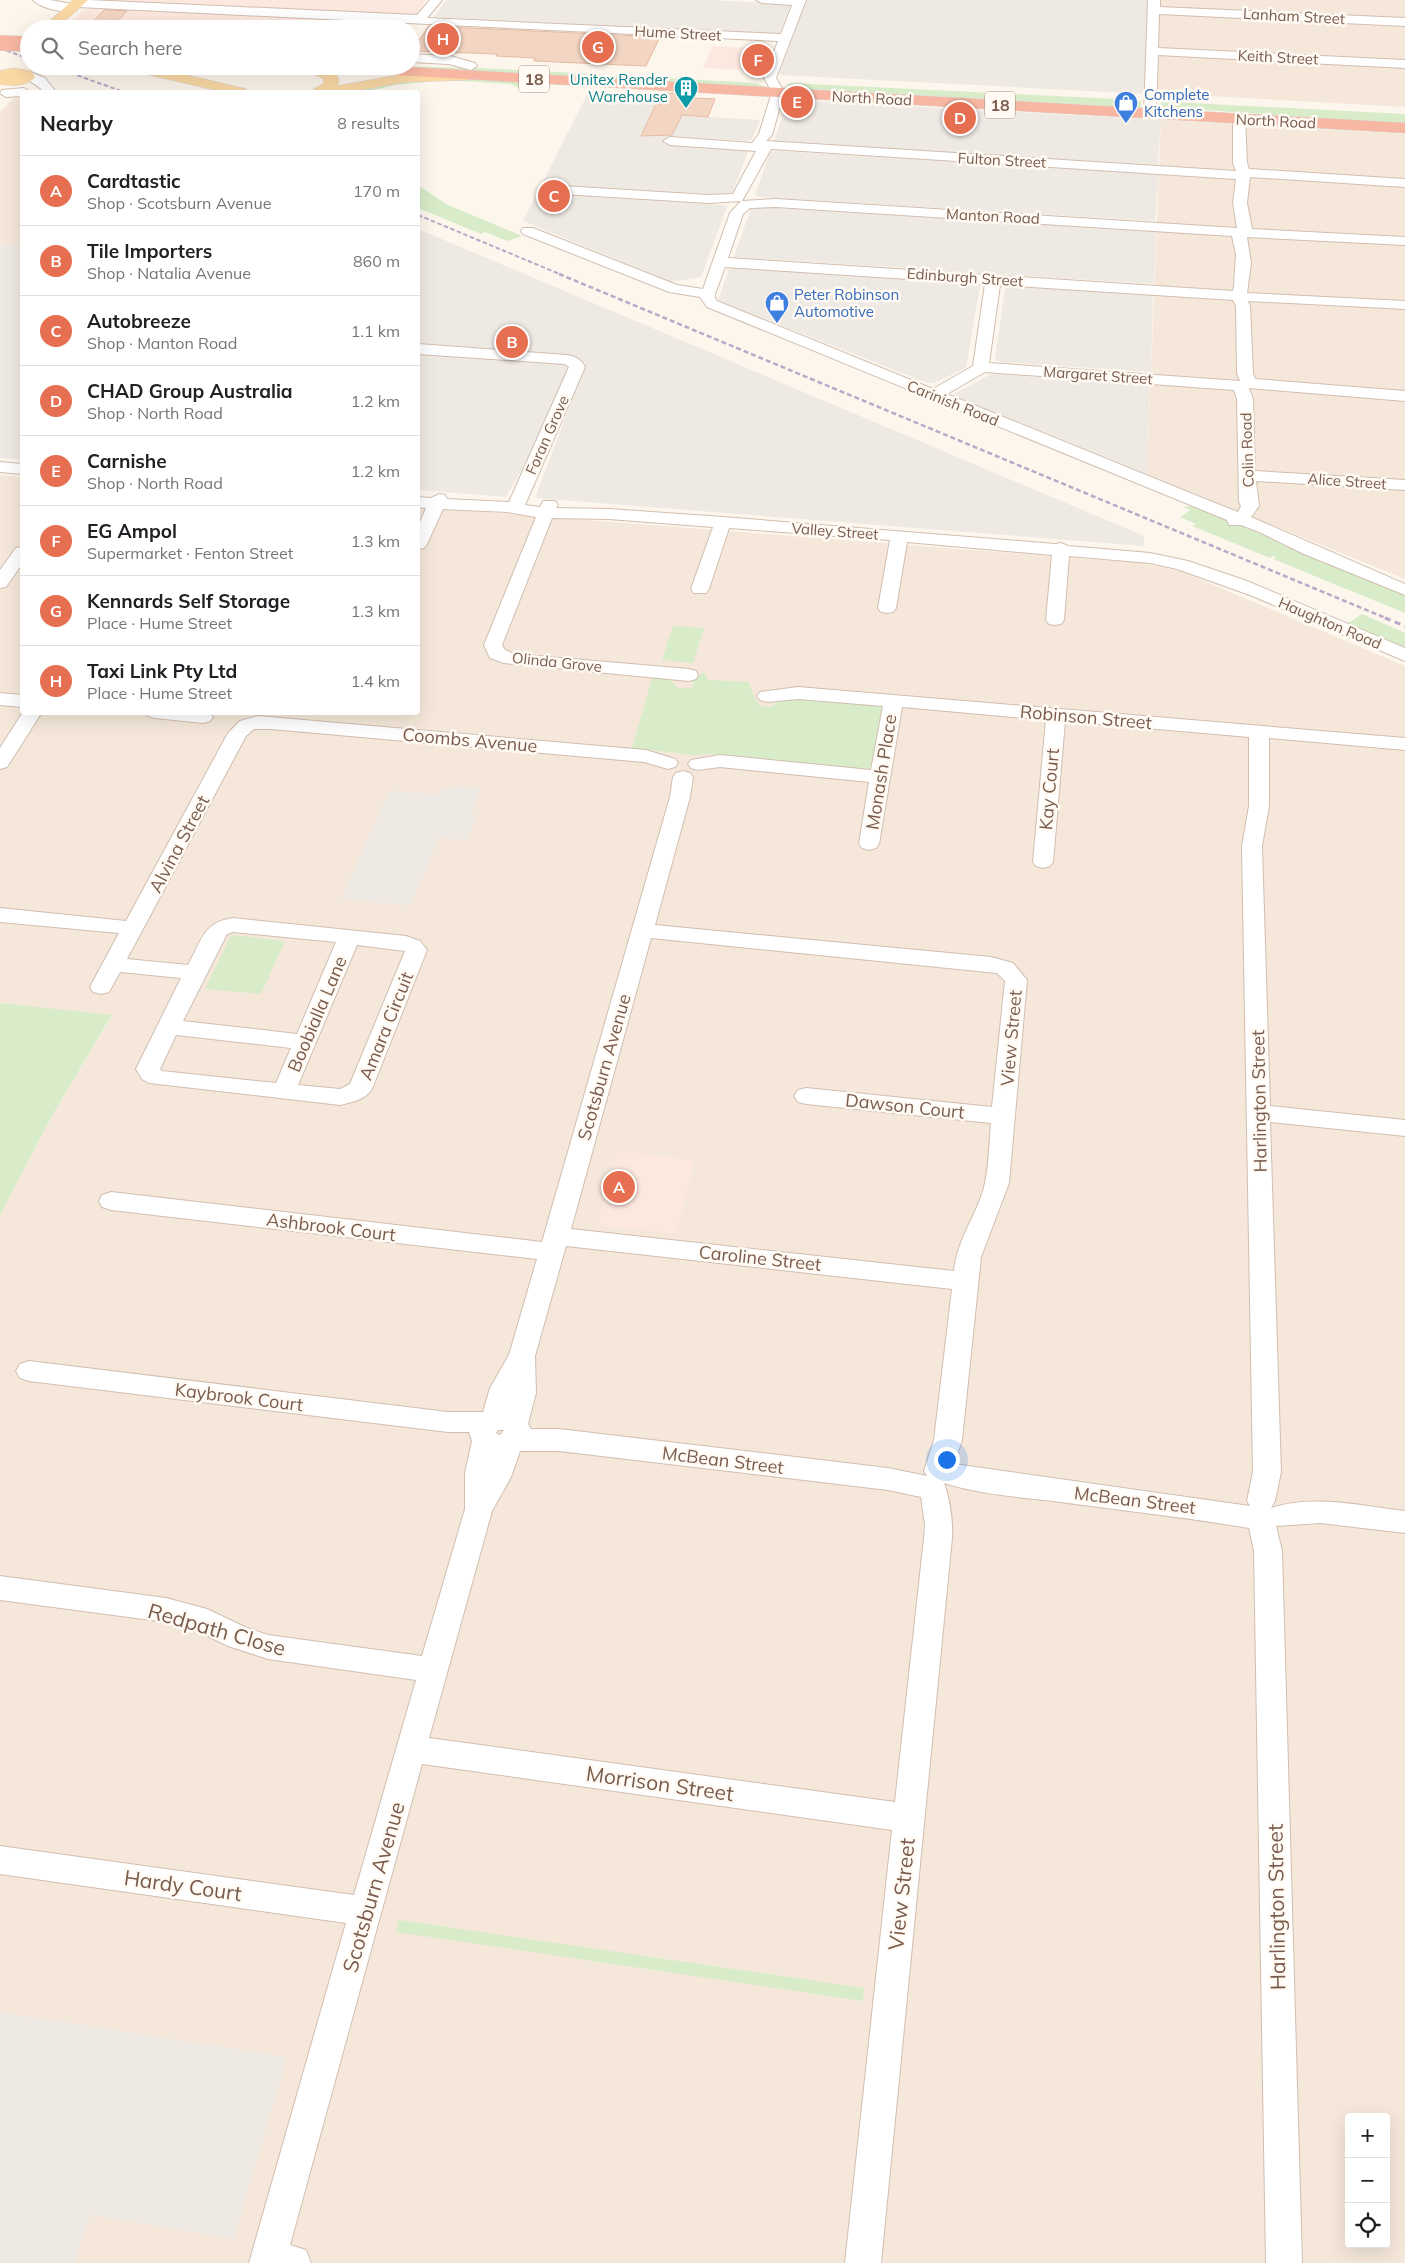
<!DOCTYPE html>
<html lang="en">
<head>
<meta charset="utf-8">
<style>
	body { margin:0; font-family:Mulish,sans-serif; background:#f6f6f6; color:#202124 }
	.controls { position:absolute; right:15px; bottom:15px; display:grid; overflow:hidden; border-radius:5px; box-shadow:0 5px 20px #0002 }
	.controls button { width:45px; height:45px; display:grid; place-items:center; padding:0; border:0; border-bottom:1px solid #e0e0e0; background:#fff; color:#202124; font:25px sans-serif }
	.you { position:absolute; left:946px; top:1459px; width:18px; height:18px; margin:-12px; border:4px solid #fff; border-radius:50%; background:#1a73e8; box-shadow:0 0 0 8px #1a73e833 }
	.badge { display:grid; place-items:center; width:32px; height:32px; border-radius:50%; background:#e76f51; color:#fff; font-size:16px; font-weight:700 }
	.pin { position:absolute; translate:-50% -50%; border:2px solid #fff; box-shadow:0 1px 5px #0006 }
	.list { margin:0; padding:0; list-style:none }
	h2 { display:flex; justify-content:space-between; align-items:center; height:65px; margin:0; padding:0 20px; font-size:21px }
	h2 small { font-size:16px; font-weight:400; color:#757577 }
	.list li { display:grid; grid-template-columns:32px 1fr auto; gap:15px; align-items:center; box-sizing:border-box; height:70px; padding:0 20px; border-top:1px solid #e0e0e0 }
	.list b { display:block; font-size:19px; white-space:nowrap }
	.list p { margin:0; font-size:16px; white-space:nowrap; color:#757577 }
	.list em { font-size:16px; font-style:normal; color:#757577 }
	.icon { flex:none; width:28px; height:28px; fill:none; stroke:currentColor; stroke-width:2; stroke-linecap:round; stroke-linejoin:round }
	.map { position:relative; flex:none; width:1405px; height:2263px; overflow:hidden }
	.search { position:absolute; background:#fff; box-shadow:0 5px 20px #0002; left:20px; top:20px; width:400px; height:55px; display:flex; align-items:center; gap:12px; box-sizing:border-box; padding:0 18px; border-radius:28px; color:#757577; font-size:19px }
	.panel { position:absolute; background:#fff; box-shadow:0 5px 20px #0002; left:20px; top:90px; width:400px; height:625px; border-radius:5px }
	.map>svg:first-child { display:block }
	.residential { fill:#f5e8da; fill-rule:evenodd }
	.commercial { fill:#fde8e0 }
	.industrial { fill:#efe9e4 }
	.green { fill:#d8ecc9 }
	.building { fill:#f3d5c3; stroke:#e6bba3 }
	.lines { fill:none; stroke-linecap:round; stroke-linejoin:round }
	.minor-casing { stroke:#d1beb0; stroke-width:2 }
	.major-casing { stroke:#dad1cd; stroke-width:1 }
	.highway-casing { stroke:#dad1cd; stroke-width:1 }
	.minor { fill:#fff; fill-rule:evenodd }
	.major { fill:#fbd9a5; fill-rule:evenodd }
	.highway { fill:#f7b7a3; fill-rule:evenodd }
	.rail-far2 { stroke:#b9a8c9; stroke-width:2; stroke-dasharray:4.5 2.5; stroke-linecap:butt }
	.rail-far1 { stroke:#b9a8c9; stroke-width:2.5; stroke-dasharray:5 3; stroke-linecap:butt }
	.rail { stroke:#b9a8c9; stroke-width:3; stroke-dasharray:6 4.5; stroke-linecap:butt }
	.highway-bridge-casing { stroke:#dad1cd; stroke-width:16; stroke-linecap:butt }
	.highway-bridge { stroke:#f7b7a3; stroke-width:15 }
	.labels { text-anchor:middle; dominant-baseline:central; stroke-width:5; stroke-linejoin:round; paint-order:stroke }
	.far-street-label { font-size:15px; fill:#7a5c4d; stroke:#fffaf3 }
	.far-culture-label { font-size:15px; fill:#0d838f; stroke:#fffaf3; text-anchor:end }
	.far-shop-label { font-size:15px; fill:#366cbe; stroke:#fffaf3; text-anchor:start }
	.shield { fill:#fffaf3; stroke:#a28b7f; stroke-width:1 }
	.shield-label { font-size:16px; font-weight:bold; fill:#7a5c4d }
	.street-label { font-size:18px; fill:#7a5c4d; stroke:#fffaf3 }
	.near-street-label { font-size:21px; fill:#7a5c4d; stroke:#fffaf3 }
</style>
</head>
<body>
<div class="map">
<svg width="1405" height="2263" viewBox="0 0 1405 2263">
	<rect width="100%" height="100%" fill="#fdf6ec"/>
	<path class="residential" d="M1157 0H1405V107L1155 93Z
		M22 96V246L0 244V112L13 99Z
		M1161 120 1405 134V579L1147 474Z
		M0 475 22 477V712H418V507L1142 563 1183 572 1405 666V2263H0V1215L53 1114 112 1016 0 1003ZM1349 2117H1386V2244H1349Z"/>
	<path class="commercial" d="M102 0H426L416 15 411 16 101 1Z
		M90 8 407 23 409 24 406 29H68L69 24 83 10Z
		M713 46 769 49 760 71 703 68Z
		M617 1151 694 1160 677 1234 598 1225Z"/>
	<path class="industrial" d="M446 0H710L791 4 779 34 434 17Z
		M805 0H1148L1146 94 779 75Z
		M589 91 666 93 658 114 760 120 752 139 747 141 672 136 668 144 748 151 732 194 727 195 542 184Z
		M793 100 1161 120 1158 165 778 142 774 141 788 101Z
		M776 151 1159 173 1155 221 759 197 755 195 770 152Z
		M537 193 723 205 727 207 701 277 671 282 523 221Z
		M756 207 1156 231 1154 284 734 257 751 208Z
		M418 229 1144 536V546L535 498 587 360 506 497 418 490Z
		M0 244 22 246V460L0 458Z
		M735 268 975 283 980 286 966 368 934 383H927L720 301 719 298 729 269Z
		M1010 286 1153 295 1151 372 1000 362 995 359 1005 287Z
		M991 374 1150 385 1147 474 955 396 954 394Z
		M456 785 481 788 471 814 478 815 468 840 439 838 411 906 341 899 389 790 437 795 438 791Z
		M0 2012 287 2057 234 2239 91 2215 74 2263H0Z"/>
	<path class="green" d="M361 66C492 66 624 76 755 83L764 86 761 88Z
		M466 79 522 82 527 85V88H519L511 84 447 80 395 85 365 92H344L403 80Z
		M791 83 1135 100 1141 101V108L809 89 791 88 787 85Z
		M1172 102 1405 114V124L1160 107 1161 102Z
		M418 185 446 204 522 236 507 241 485 232 481 234 418 208Z
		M1187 506 1196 507 1405 594V613L1273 559 1276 557 1273 556 1270 558 1192 526 1196 524 1180 517 1191 510 1184 508Z
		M1362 614 1405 633V650L1345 625Z
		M673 626 704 628 693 663 662 660Z
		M704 672 708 680 749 682C750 692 756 697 759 706L772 707 779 700 799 697 875 704 883 708 875 766 857 771 712 754 693 755 632 748 653 675 670 679 678 688H692L693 680Z
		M231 935 285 941 261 994 205 989Z
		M0 1003 112 1015 53 1114 0 1215Z
		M399 1920 864 1988 863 2001 396 1932Z"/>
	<path class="building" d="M104 10 127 11 110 29H86Z
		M429 26 660 37 646 66 534 61 535 58 496 56 497 54 411 51Z
		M666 93 695 94 693 98 715 99 708 117 682 115 672 135 641 136 656 104H662Z"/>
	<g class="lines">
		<defs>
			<path id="minor" d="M33 0H50L72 4 73 1 88 0 417 15 430 0H442L427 18 781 34 792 5 762 3 756 0H806L776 78 784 92 772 135 766 141 1236 171 1233 163V119L1239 115 1245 119 1247 163 1249 169 1405 179V187L1250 177 1247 203 1252 229 1405 237V245L1247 237 1251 263 1247 293 1405 301V309L1248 301 1250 306 1253 373 1255 379 1405 391V401L1249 388 1253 399 1255 471 1405 480V490L1256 481 1259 506 1251 517 1405 584V595L1304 554 1259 532 1241 525H1229L1227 520 707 307 700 297 669 292 523 234 521 231 523 228H533L677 285 703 289 730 213 741 201 709 203 546 193 539 189 546 185 709 195 733 194 756 151 670 145 663 141 670 137 752 143 759 134 772 92 764 78 778 41 78 7 77 10C65 14 42 9 33 0ZM771 149 1236 179 1233 203 1237 228 776 199 742 201ZM776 207 1232 236 1236 255 1234 286 1233 291 728 258 743 214 750 208ZM725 267 985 284 973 366 933 389 717 301 715 298V294ZM1000 285 1233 300 1236 306 1237 373 1240 381 989 363ZM985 372 1234 390 1237 399 1239 502 1241 506 1238 512 1205 499 947 394Z
				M1148 0H1160V7L1405 18V26L1159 14 1158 48 1405 60V68L1158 55 1156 114 1155 117H1145L1144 114Z
				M411 54 450 56 475 63 477 66 471 70 449 64 411 62Z
				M28 71 45 78 56 92H44C36 83 28 82 22 75Z
				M24 88 30 92H22V96L6 97 0 93 2 90Z
				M418 344 567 355C576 357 581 359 585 367L525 505 540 507 543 501H555L558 505 556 508 609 509 723 517 1055 544 1061 543 1068 546 1150 553 1188 561 1247 581 1405 648V661L1250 595 1177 569 1150 563 1069 556 1064 620 1061 624 1055 625 1049 624 1046 620 1052 555 907 542 896 608 893 612 887 613 881 612 878 608 890 540 729 528 709 589 706 593H694L691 589 713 527 609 519 552 518 502 645 505 650 514 654 689 669 696 671 698 675 696 679 689 681 504 663 490 658 484 645 536 517 507 512 443 509 427 544 424 548 418 549V527L426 508 418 507V497L431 498 439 494 445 495 447 499 509 502 569 367 565 364 418 354Z
				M0 462 22 464V474L0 472Z
				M22 547V564L6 587 0 588V570L16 548Z
				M798 687 1405 738V750L1269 738V806L1262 846 1270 1106 1405 1120V1136L1270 1122 1281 1472 1275 1501 1271 1508C1314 1494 1362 1506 1405 1511V1533L1320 1523 1276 1526 1282 1551 1302 2263H1266L1254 1551 1249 1528C1184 1517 1118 1510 1053 1501 1017 1497 979 1494 944 1483L943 1480C949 1496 953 1518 952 1538L881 2263H845L892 1830 422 1764 290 2245 306 2250 311 2263H249L346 1923 0 1874V1846L354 1895 416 1680 268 1659 228 1646 191 1628 166 1622 0 1600V1576L166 1598 207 1609 247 1628 268 1635 422 1656 465 1509V1473L472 1441 469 1432H448L29 1381 20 1378 16 1371 20 1364 29 1361 448 1412H483L490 1388 509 1355 537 1259 111 1210 102 1207 99 1201 102 1195 111 1192 542 1242 670 797 673 777 676 773 683 771 690 773 693 777 690 797 655 925 991 957 1013 963 1027 980 1009 1183 981 1257 962 1440 954 1464 1250 1506 1247 1501 1253 1472 1242 846 1249 806V737L1065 721 1053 862 1050 866 1043 868 1036 866 1033 862 1046 720 902 707 879 844 876 848 869 850 862 848 859 844 869 782 720 767 698 770 691 768 688 764 691 760 720 755 871 770 883 706 798 699 767 702 760 700 757 696 760 692ZM651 938 997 973 1005 981 992 1107 806 1088 798 1090 794 1096 798 1102 806 1104 991 1123C989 1145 989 1170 983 1191 974 1219 957 1241 954 1271L571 1229ZM566 1246 952 1289 934 1440 924 1471 927 1476 888 1468 559 1429H531L528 1424 536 1393 535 1356ZM498 1430H504L500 1435 496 1433ZM520 1451H559L888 1490 921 1497 925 1525 924 1538 895 1802 429 1738 492 1511 511 1477Z
				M0 693 22 695V707L0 705Z
				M23 712H42L7 767 0 769V748Z
				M146 712H208L213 717 210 721 203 723 155 718 148 716Z
				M258 716 646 750 675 759 678 763 675 767 668 769 644 762 271 729H254L246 736 127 959 188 965C201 942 203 922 233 918L406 936 420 941 427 950 372 1089C365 1100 352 1102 340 1105L149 1083 142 1079 136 1069 181 978 120 972 109 992 101 994 93 992 90 987 119 933 0 922V908L126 921 228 733 240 721ZM233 932 336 942 297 1034 183 1021 227 934ZM357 945 405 951 350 1084 340 1089 298 1085ZM176 1035 291 1048 276 1083 162 1071 160 1069Z"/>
			<path id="major" d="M73 0H88L56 29H41Z
				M121 66H148L246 89 248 92H224L123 69Z
				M282 66 320 67 336 74 338 77 339 81 337 86 404 74 467 72 474 76 467 80 404 82 350 92H334L333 91 312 92 314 89 323 84 324 79 316 75 284 69Z
				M14 68 31 71 35 77C27 87 12 86 0 84V71Z"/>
			<path id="highway" d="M302 66H390L1405 123V133L309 70Z"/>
		</defs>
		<use href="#minor" class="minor-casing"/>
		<use href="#major" class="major-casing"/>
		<use href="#highway" class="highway-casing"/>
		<use href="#minor" class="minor"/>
		<use href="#major" class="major"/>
		<use href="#highway" class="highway"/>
		<path class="rail-far2" d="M0 37 29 49
			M0 48 29 59
			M51 66 124 92
			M418 215 562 275"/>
		<path class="rail-far1" d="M559 274 1388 619"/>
		<path class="rail" d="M1385 618 1405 626"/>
		<defs>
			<path id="highway-bridge" d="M0 43 29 44"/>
		</defs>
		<use href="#highway-bridge" class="highway-bridge-casing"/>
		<use href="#highway-bridge" class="highway-bridge"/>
	</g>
	<defs>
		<symbol id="building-pin" viewBox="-11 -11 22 30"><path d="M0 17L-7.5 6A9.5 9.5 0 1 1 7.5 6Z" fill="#0f9aa8" stroke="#fffaf3"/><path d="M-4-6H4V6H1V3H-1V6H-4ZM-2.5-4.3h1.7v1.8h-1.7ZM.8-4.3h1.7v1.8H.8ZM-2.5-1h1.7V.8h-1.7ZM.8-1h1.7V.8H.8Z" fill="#fff"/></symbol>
		<symbol id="shop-pin" viewBox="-11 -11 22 30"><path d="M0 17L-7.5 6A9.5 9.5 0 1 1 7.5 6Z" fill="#3f7fe0" stroke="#fffaf3"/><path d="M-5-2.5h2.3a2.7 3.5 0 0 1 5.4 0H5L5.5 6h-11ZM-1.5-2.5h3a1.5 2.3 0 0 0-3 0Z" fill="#fff"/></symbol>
	</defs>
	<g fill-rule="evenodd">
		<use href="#building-pin" x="672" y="74" width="28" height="38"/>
		<use href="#shop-pin" x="1112" y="89" width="28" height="38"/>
		<use href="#shop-pin" x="763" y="289" width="28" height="38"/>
	</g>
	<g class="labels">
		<g class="far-street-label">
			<text transform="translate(1294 16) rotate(3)">Lanham Street</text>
			<text transform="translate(678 33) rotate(3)">Hume Street</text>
			<text transform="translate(1278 57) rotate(3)">Keith Street</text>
			<text transform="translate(872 98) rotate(3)">North Road</text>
			<text transform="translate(1276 121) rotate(3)">North Road</text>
			<text transform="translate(1002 160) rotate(3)">Fulton Street</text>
			<text transform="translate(993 216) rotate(3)">Manton Road</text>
			<text transform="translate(965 277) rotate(4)">Edinburgh Street</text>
			<text transform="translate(1098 375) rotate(4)">Margaret Street</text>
			<text transform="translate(953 403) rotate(22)">Carinish Road</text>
			<text transform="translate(547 435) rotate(-66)">Foran Grove</text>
			<text transform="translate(1247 450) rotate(-92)">Colin Road</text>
			<text transform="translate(1347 481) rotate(4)">Alice Street</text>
			<text transform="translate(835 531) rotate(4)">Valley Street</text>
			<text transform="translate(1330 623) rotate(23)">Haughton Road</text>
			<text transform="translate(557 662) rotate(6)">Olinda Grove</text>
		</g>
		<g class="far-culture-label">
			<text x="668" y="79">Unitex Render<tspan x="668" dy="17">Warehouse</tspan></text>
		</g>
		<g class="far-shop-label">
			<text x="1144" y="94">Complete<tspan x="1144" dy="17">Kitchens</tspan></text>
			<text x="794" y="294">Peter Robinson<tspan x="794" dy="17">Automotive</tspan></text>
		</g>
		<g class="shield">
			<rect x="519" y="65.5" width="30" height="27" rx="4"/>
			<rect x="985" y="91.5" width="30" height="27" rx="4"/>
		</g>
		<g class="shield-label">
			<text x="534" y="79">18</text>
			<text x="1000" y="105">18</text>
		</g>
		<g class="street-label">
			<text transform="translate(1086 717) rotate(5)">Robinson Street</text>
			<text transform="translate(470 740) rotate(5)">Coombs Avenue</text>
			<text transform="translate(881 772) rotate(-81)">Monash Place</text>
			<text transform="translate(1049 789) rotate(-85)">Kay Court</text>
			<text transform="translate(179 844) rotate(-62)">Alvina Street</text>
			<text transform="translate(317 1014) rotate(-67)">Boobialla Lane</text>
			<text transform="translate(386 1026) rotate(-68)">Amara Circuit</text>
			<text transform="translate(1011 1038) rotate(-85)">View Street</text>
			<text transform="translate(604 1067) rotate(-74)">Scotsburn Avenue</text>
			<text transform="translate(1259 1101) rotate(-91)">Harlington Street</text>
			<text transform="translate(905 1106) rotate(6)">Dawson Court</text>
			<text transform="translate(331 1227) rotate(7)">Ashbrook Court</text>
			<text transform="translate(760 1258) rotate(6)">Caroline Street</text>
			<text transform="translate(239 1397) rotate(7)">Kaybrook Court</text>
			<text transform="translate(723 1460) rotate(7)">McBean Street</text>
			<text transform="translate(1135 1500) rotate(7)">McBean Street</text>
		</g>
		<g class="near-street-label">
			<text transform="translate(217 1629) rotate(16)">Redpath Close</text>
			<text transform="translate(660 1783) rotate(8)">Morrison Street</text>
			<text transform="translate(183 1885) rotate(8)">Hardy Court</text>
			<text transform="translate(373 1887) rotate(-74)">Scotsburn Avenue</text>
			<text transform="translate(901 1894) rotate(-84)">View Street</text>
			<text transform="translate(1276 1907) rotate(-91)">Harlington Street</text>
		</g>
	</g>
</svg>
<div class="controls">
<button>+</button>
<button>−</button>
<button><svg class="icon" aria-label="locate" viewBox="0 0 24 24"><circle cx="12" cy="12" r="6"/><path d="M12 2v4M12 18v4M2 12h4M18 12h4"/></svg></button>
</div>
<div class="you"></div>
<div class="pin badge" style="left:619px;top:1187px">A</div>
<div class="pin badge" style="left:512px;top:342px">B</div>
<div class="pin badge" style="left:554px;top:196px">C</div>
<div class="pin badge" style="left:960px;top:118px">D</div>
<div class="pin badge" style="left:797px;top:102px">E</div>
<div class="pin badge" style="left:758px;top:60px">F</div>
<div class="pin badge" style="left:598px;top:47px">G</div>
<div class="pin badge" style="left:443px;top:39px">H</div>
<div class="search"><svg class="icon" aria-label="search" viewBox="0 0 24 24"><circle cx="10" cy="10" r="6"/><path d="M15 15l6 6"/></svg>Search here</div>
<section class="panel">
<h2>Nearby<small>8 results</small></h2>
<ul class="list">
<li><span class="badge">A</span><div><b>Cardtastic</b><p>Shop · Scotsburn Avenue</p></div><em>170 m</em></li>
<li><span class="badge">B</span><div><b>Tile Importers</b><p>Shop · Natalia Avenue</p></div><em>860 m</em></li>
<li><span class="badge">C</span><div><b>Autobreeze</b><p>Shop · Manton Road</p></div><em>1.1 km</em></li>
<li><span class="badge">D</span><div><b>CHAD Group Australia</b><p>Shop · North Road</p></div><em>1.2 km</em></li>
<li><span class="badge">E</span><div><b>Carnishe</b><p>Shop · North Road</p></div><em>1.2 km</em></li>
<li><span class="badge">F</span><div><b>EG Ampol</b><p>Supermarket · Fenton Street</p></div><em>1.3 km</em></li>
<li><span class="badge">G</span><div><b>Kennards Self Storage</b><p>Place · Hume Street</p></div><em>1.3 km</em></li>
<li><span class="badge">H</span><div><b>Taxi Link Pty Ltd</b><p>Place · Hume Street</p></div><em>1.4 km</em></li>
</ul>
</section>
</div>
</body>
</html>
